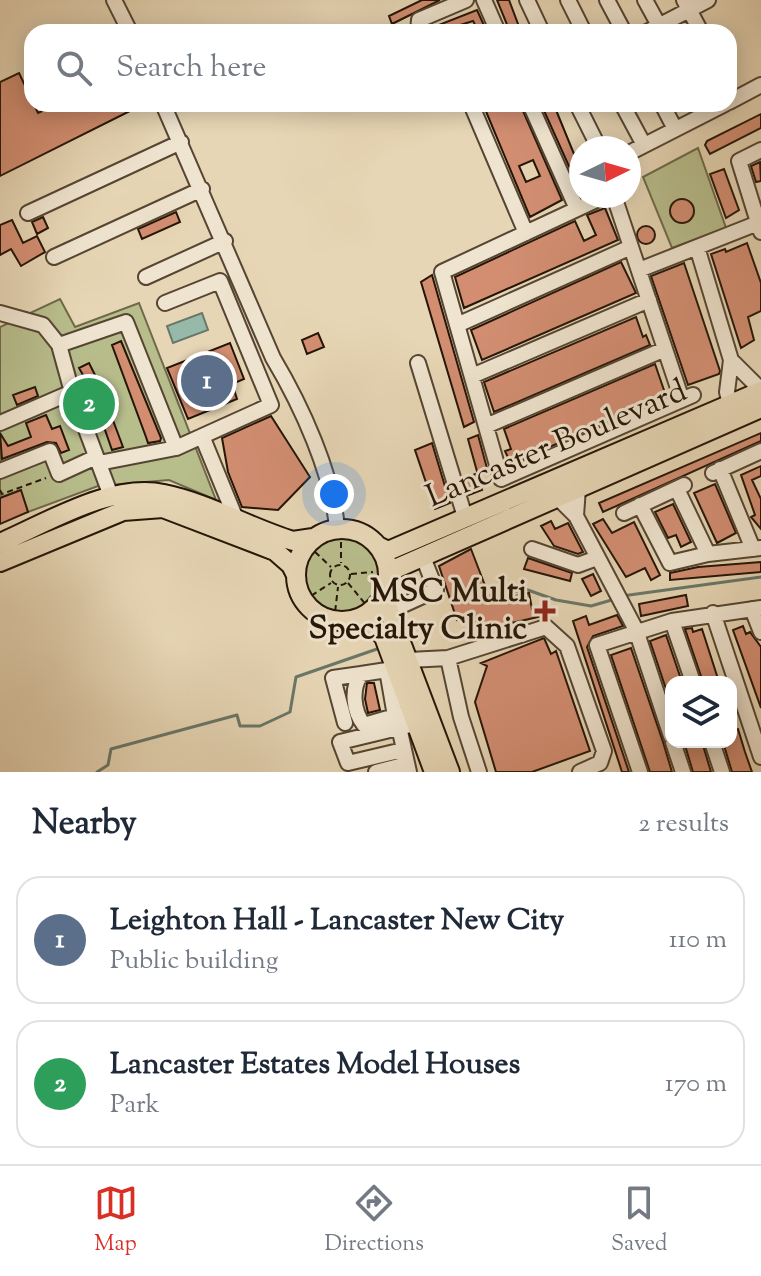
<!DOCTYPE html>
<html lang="en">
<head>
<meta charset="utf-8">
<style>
	body { margin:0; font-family:"Sorts Mill Goudy",serif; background:#f6f6f7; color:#1f2937 }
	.controls { position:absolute; right:24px; bottom:24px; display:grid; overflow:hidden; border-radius:16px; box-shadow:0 4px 20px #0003 }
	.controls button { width:72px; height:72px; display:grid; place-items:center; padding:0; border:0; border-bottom:2px solid #e0e1e3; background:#fff; color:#1f2937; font:40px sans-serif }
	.compass { position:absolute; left:569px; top:136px; width:72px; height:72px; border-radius:50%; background:#fff; box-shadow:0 4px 20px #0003; rotate:85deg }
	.you { position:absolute; left:334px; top:494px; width:28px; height:28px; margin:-20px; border:6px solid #fff; border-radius:50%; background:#1a73e8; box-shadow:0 0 0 12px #1a73e833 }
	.badge { display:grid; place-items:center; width:52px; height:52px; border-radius:50%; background:#d93025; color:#fff; font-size:26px; font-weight:700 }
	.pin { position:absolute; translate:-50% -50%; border:4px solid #fff; box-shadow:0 2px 8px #0006 }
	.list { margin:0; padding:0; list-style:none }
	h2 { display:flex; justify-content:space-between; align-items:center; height:104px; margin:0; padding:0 32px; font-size:34px }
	h2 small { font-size:26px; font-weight:400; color:#747a83 }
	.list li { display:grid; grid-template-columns:52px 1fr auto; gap:24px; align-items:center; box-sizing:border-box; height:128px; margin:0 16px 16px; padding:0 16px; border:2px solid #e0e1e3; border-radius:24px }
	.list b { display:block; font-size:30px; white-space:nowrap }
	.list p { margin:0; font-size:26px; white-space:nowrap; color:#747a83 }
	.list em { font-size:26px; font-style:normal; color:#747a83 }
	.icon { flex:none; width:44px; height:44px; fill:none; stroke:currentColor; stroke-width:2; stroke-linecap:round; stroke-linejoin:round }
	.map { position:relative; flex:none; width:761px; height:772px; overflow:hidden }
	.search { position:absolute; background:#fff; box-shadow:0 4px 20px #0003; left:24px; right:24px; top:24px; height:88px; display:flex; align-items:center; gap:20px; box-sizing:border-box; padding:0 28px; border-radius:24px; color:#747a83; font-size:30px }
	.sheet { height:392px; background:#fff }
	nav { display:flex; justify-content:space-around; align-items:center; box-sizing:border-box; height:112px; border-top:2px solid #e0e1e3; background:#fff; font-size:22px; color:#747a83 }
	nav a { display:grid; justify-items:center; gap:4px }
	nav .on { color:#d93025 }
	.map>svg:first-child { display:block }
	.green { fill:#b8bd8c; stroke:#6e694a; stroke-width:2 }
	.water { fill:#97b9aa; stroke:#697769; stroke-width:2 }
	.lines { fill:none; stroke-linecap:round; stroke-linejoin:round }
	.stream { stroke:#697769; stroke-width:3 }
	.building { fill:#d38e72; stroke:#241507; stroke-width:2; fill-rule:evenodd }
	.minor-casing { stroke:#554532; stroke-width:18 }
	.major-casing { stroke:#241507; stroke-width:22 }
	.path { stroke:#241507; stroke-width:2; stroke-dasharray:6 4; stroke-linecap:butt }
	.minor { stroke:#efe4cf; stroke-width:14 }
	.major { stroke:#e7d6b5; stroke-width:18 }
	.poi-dot { fill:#8f2418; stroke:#efe4cf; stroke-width:3 }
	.labels { text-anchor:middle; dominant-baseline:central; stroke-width:6; stroke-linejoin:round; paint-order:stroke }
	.street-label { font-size:32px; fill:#241507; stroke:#efe4cf }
	.poi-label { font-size:32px; font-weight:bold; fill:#241507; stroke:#efe4cf; text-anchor:end }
</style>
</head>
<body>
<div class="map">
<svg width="761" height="772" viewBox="0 0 761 772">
	<rect width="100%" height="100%" fill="#e7d6b5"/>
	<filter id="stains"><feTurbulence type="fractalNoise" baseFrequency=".0025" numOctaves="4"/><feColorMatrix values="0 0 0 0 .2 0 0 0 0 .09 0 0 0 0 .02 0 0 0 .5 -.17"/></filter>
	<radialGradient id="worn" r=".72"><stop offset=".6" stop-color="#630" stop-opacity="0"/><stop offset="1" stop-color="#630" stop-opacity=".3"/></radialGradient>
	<path class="green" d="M698 148 726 228 672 248 643 177Z
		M60 299 75 327 139 303 216 500 169 480 98 486 28 512 20 490 2 497 0 495V327Z
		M302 577a39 39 0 1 1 78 0a39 39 0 1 1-78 0Z"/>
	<path class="water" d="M202 313 208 330 173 343 167 326Z"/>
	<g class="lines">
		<path class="stream" d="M622 596 761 577
			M491 598 525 589 556 600 591 606 615 599
			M97 772 108 765 111 749 237 715 240 726H260L290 712 296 677 380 648"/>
	</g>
	<path class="building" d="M422 0H440L392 24 389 16Z
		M497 0H509L521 32H510Z
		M477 10 487 32H479L473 21 438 32 436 26Z
		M19 73 38 113 58 104H127L130 111 0 176V82Z
		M486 104H520L562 200 530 217 485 109 488 108ZM533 160 540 176 526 182 519 166Z
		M541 104H553L556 110 581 171V193Z
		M761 114V128L710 154 705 145 707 141Z
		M760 162 761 181 756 182 751 166Z
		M724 169 739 210 726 218 710 174Z
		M670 211a12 12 0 1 1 24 0a12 12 0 1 1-24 0Z
		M605 208 618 240 464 308 455 277 575 221 584 241 596 235 587 215Z
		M176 212 180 222 142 239 138 229Z
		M43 217 48 228 37 234 32 222Z
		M12 220 23 243 37 236 45 252 21 266 11 249 0 255V225Z
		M637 235a9 9 0 1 1 18 0a9 9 0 1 1-18 0Z
		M747 243 761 283V311L748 317 754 340 741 348 711 254 725 249 726 252Z
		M621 262 636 293 482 360 471 330Z
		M684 263 720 371 719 374 688 385 651 276Z
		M432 275 474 422 464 427 421 282Z
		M636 317 643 337 646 335 650 345 494 412 484 382Z
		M318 333 324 347 307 354 302 340Z
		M121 341 161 438 160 441 148 443 146 437 112 345Z
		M230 343 244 379 232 384 237 399 188 419 167 368Z
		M89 363 101 387 92 391 79 368Z
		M655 364 666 396 511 464 505 451 511 449 504 429Z
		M35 387 38 396 17 405 13 395Z
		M108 407 123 447 112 450 98 410Z
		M46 415 52 429 60 426 69 450 61 453 56 443 47 442 2 459 0 433 8 446 31 437 26 423Z
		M271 416 310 477 278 510 242 507 228 472 222 438Z
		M761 433V441L603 512 599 503Z
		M478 435 488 472 478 475 468 439Z
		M432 443 450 503 435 509 415 450Z
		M761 466V476L752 480 761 499V529L751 517 755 515 741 475Z
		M475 474 482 490 469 495 464 479Z
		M715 484 736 533 717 543 694 493Z
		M21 490 28 512 0 524V498Z
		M673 504 691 542 681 547 676 535 668 538 655 512Z
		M603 519 612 533 634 522 660 575 651 580 645 568 626 577 593 524Z
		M551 521 555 529 568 523 583 552 578 554 554 546 541 526Z
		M471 549 491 601 529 593 532 609 549 605 551 614 477 631 474 617 457 620 439 566Z
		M528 558 572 573 570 581 524 569Z
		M761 562V572L670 580V573L698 567Z
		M593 574 601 591 591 596 582 579Z
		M686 595 688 606 641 616 639 604Z
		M617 615 623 626 593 636 587 647 629 772H622L573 621 586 616 589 625Z
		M743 626 746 634 750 632 761 647V708L733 630Z
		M692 628 693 632 702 629 719 682H703L685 629Z
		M666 635 682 682H671V704L650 641Z
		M544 638 551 654 556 651 590 751 532 772H496L475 702 487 666 481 663Z
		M631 648 663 742 672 772H650L611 655Z
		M367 683H374L380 710 368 713 365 699Z
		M738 729 745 752 752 772H732L723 742H731V732Z
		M684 742H702L711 772H693Z"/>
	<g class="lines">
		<defs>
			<path id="minor" d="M114 0 130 32
				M484 0 498 32
				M527 0 542 32
				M568 0 584 32
				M607 0 624 32
				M645 0 662 31
				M684 0 701 32
				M418 32 419 20 466 0
				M647 32 708 0
				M729 102 761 85
				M163 104 273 358C301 405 333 474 337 529
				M471 104 526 233
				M530 104 577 209
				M577 104 599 148
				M622 104 644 145
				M662 104 675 129
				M629 153 725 104
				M605 196 442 272 501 479 693 395
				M614 196 682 400
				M28 213 181 142
				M761 232 739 161 761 150
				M697 247 731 360 727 392 730 404
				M54 257 202 189
				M639 270 758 223
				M146 277 225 241
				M0 313 43 325 59 345 72 392 111 496
				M457 325 631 247
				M59 345 126 322 176 448
				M731 360 761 390
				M418 363 465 517
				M472 376 649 300
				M0 423 72 392
				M486 426 665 349
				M202 436 236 519
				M99 463 176 448 271 405 220 281 165 303
				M720 469 753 549
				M0 471 50 451 59 474 96 457
				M713 473 761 451
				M677 489 708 554
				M558 498 576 516 578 488
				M640 505 670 563 708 554 761 548
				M624 513 684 485
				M576 516 636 630 671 736
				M532 549 578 565 597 558
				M752 609 761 632
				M390 611 436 590 423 557
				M713 613 761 757
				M672 621 693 682
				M448 658 461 717 479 772
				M387 670 361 674C351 689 353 711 364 725L395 716
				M422 709 395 716 387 670 409 660 448 658 546 627 567 646 604 751 600 763 580 772
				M345 723 333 678 361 674
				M399 727 409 772
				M673 742 683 772
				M712 742 722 772
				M403 750 348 763 340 742 423 722
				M376 772 407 764
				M640 772 597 645 672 621 761 608"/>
			<path id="major" d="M296 575a46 46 0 1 1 92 0a46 46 0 1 1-92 0Z
				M0 543C49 522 110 483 164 494 208 503 250 528 293 541L313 538
				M378 546 388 551 761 391
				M0 562 123 511 163 508 275 551 291 565 295 573
				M388 572 761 408
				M386 588 388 608 450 772
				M355 620 370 621 384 637 434 772"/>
		</defs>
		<use href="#minor" class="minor-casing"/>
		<use href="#major" class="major-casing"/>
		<path class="path" d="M0 490 2 494 46 478
			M341 542V563
			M315 552 331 567
			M330 575a10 10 0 1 1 20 0a10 10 0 1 1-20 0Z
			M351 574 373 572
			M348 583 367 606
			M303 601 331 583
			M334 621 338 587"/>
		<use href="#minor" class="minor"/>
		<use href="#major" class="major"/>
	</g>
	<path class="poi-dot" d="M541 599h8v8h8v8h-8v8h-8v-8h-8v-8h8z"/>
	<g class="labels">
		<g class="street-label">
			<text transform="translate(557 445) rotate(-23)">Lancaster Boulevard</text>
		</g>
		<g class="poi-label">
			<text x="527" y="593">MSC Multi<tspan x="527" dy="37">Specialty Clinic</tspan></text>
		</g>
	</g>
	<rect width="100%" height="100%" filter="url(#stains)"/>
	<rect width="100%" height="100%" fill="url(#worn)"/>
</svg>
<div class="controls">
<button><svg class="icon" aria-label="layers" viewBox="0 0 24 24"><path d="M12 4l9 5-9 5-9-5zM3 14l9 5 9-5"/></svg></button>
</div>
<svg class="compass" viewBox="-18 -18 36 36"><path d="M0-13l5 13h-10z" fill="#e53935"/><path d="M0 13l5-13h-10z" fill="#747a83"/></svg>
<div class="you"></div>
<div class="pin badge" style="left:207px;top:381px;background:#5c6f8a">1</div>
<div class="pin badge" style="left:89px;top:404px;background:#2e9e5b">2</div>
<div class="search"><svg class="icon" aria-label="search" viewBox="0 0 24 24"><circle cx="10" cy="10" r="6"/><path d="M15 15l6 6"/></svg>Search here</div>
</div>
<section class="sheet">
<h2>Nearby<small>2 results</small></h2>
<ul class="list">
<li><span class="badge" style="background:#5c6f8a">1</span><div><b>Leighton Hall - Lancaster New City</b><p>Public building</p></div><em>110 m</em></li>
<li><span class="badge" style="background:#2e9e5b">2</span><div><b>Lancaster Estates Model Houses</b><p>Park</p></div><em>170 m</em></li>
</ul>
</section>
<nav>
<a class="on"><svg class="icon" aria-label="map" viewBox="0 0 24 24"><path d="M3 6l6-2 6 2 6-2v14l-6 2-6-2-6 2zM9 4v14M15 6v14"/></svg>Map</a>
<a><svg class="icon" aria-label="directions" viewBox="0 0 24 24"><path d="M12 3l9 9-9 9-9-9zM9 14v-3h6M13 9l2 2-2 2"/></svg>Directions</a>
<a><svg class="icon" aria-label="saved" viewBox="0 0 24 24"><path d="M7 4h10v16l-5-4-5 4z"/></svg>Saved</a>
</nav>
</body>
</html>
